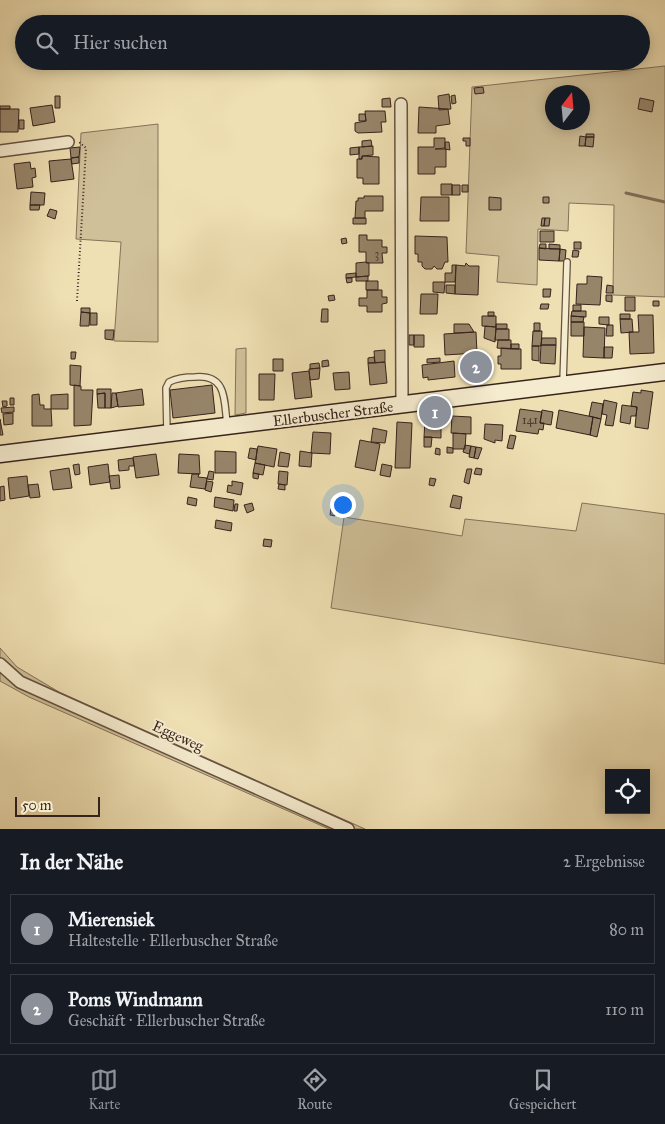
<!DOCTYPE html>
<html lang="de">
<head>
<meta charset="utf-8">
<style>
	body { margin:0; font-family:"IM FELL Great Primer",serif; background:#20242c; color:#f1f3f6 }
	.controls { position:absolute; right:15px; bottom:15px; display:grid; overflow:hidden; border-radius:0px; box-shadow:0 2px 12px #0003 }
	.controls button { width:45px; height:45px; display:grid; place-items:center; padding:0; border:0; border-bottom:1px solid #363941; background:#171b24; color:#f1f3f6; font:25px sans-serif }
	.compass { position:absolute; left:545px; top:85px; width:45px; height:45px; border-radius:50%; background:#171b24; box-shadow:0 2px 12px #0003; rotate:16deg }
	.scale { position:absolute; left:15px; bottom:12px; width:85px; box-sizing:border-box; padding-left:5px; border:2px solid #37231b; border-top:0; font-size:14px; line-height:18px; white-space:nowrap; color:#37231b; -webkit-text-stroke:4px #f5ebce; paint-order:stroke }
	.you { position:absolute; left:342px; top:504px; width:18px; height:18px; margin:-12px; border:4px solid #fff; border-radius:50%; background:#1a73e8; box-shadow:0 0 0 8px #1a73e833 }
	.badge { display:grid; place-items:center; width:32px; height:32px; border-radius:50%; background:#8c9099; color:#fff; font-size:16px; font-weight:700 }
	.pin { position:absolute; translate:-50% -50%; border:2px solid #fff; box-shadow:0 1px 5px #0006 }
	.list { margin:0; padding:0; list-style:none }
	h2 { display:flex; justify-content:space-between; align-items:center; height:65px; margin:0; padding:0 20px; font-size:21px }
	h2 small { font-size:16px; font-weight:400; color:#9ea1a6 }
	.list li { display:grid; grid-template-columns:32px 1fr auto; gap:15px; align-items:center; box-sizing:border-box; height:70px; margin:0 10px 10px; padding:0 10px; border:1px solid #363941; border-radius:0px }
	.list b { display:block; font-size:19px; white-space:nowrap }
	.list p { margin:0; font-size:16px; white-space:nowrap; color:#9ea1a6 }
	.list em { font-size:16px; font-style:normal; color:#9ea1a6 }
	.icon { flex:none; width:28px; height:28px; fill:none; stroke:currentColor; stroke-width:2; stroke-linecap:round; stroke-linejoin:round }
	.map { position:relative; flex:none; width:665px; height:829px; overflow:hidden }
	.search { position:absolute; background:#171b24; box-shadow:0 2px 12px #0003; left:15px; right:15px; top:15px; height:55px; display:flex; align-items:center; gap:12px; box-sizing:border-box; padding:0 18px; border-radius:28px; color:#9ea1a6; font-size:19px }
	.sheet { height:225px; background:#171b24 }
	nav { display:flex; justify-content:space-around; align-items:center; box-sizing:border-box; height:70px; border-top:1px solid #363941; background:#171b24; font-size:14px; color:#9ea1a6 }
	nav a { display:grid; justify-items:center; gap:2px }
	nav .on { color:#8c9099 }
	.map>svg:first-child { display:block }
	.green { fill:#d0c099; stroke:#84725a; fill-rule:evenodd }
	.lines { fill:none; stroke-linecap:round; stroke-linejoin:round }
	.stream { stroke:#806e57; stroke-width:3 }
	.building { fill:#97856a; stroke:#37231b }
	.lane-casing { stroke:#655241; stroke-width:8 }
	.street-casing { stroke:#655241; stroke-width:14 }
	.secondary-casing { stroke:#37231b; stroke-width:19 }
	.path { stroke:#37231b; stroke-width:2; stroke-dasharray:1 2.5; stroke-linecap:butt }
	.lane { stroke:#f5ebce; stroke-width:5.5 }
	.street { stroke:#f5ebce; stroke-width:11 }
	.secondary { stroke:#f5ebce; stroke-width:16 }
	.labels { text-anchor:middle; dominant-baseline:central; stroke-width:4; stroke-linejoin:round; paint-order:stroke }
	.number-label { font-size:12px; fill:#4f3c2f }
	.street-label { font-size:15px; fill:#37231b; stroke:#f5ebce }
</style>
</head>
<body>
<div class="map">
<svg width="665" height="829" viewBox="0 0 665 829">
	<rect width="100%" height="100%" fill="#efe0b3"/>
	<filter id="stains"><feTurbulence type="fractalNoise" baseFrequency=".004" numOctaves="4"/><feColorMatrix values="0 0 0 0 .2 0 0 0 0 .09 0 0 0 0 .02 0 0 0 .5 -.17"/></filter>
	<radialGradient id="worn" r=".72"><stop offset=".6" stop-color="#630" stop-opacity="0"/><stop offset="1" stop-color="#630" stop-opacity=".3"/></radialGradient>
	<path class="green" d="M665 66V297L613 295 614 205 569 203 568 231 538 229 537 285 497 282 499 256 466 253 472 87ZM552 92H582V122H552Z
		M158 124V342L114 341 121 242 76 239 81 133Z
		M246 348V413L235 415 236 349Z
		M582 503 665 514V664L331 608 344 517 462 536 465 519 576 531Z
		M0 648 17 667 59 692 365 829H329L29 697 0 681Z"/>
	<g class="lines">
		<path class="stream" d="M626 193 665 202"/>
	</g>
	<path class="building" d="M38 61H51V65L39 67Z
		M483 87 484 93 475 94 474 88Z
		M449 94 451 109 439 110 438 96Z
		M455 95 456 103 452 104 451 96Z
		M55 96H60V108H55Z
		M390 98 391 107H382V99Z
		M640 98 654 101 652 112 638 109Z
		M52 105 55 122 33 126 30 108Z
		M0 106H10V109H0Z
		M419 107 448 109 450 124 436 126V133H418Z
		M0 109H19L18 132H0Z
		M365 111H385L386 122H381L382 132 358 133 355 131V123L366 121Z
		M359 114H365L366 121H359Z
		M19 120H24V129H19Z
		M586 134H594V137H586Z
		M580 136 586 137 585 146H579Z
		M586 137H594L593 147 585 146Z
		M434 138H445V148L435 149H446V167H435V174H418V147H434Z
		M463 138H470V146H466V141H463Z
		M371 140 372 146 362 147V141Z
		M445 142H449L450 150 445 149Z
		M373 146V155L362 156V159H359V147Z
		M80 147 79 157 71 158 70 148Z
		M359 147V154L350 155V148Z
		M362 156 379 157V184H363V178H357V159H362Z
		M79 157V163L72 164 71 158Z
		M71 159 74 179 51 182 49 161Z
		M30 162 31 169 35 168 36 177 32 178 33 187 17 189 14 164Z
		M441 184H452V195H441Z
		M452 185H460V195H452Z
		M462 185H468V192H462Z
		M31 192 45 193 44 205H30Z
		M364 196H383V211H365V218H355L356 201H358V198H364Z
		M421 197H449V221H420Z
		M489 197 501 198V210H489Z
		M543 197H549V203H543Z
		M30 205H40L39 210H30Z
		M50 209 57 211 55 219 47 216Z
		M353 218H366V224H353Z
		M542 218H545L544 226H541Z
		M545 218H550L549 226H544Z
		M540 231H554V242H540Z
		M359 235H367V240H382V247H387V253H382L383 263H366V252H359Z
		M415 236 447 237 448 262H445L442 269H437L434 266 432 269H425L422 266V262H418V254H415Z
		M346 238 347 243 342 244 341 239Z
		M574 242H581V249H574Z
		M540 244H546V249L539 248Z
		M549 244 560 245V249H549Z
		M539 248 560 249 559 261 539 260Z
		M560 249 566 250 565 261H559Z
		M573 250 579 251 578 257H572Z
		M366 262 369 263V276L356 277V263Z
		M466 263 469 266H479L478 295 455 294 456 265 465 266Z
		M452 265H456L455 282H445V273H452Z
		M356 273V277L346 278V274Z
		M368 276V281H356V277Z
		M587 276 602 277 600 305 576 304 577 284H587Z
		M346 278H352V282L347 283Z
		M366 281H378V290H366Z
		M433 282H445L444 293 433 292Z
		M446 285H455V294L446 293Z
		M607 285 613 286V293H606Z
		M543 289H551L550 297H543Z
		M367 290H382V297H387V303L382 304V312H367V306H359V298H367Z
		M421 294H438L437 314H420Z
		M334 295 335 300 329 301 328 296Z
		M606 295H612V302L606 301Z
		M625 297H635V311H625Z
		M653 301H659V306H653Z
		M541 304H549L548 309H540Z
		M573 305H581V311H573Z
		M81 308H90V313L81 312Z
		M322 309H328V322H321Z
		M572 311H586V317L571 316Z
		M81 312 90 313 89 326H80Z
		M488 312H494V316H488Z
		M90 313H97V325H90Z
		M620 314H630V319H620Z
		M638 315H653L654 353 630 354 629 332H639Z
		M482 316H496V327L482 326Z
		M571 316 584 317 583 322H571Z
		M599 317H609V325L599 324Z
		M620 319H632L633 332 621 333Z
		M571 322H584V336H571Z
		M534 323H540V331H534Z
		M454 324H469L474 332 454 333Z
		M496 324H507V329H496Z
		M607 325H613V336H606Z
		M485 326 496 327 495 342 484 338Z
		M584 327 605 328 604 358 583 357Z
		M496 329H509V340H495Z
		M105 330H114L113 340 105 339Z
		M533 331H542L541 346H532Z
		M476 332 477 353 445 355 444 334Z
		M409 335H414V345H409Z
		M414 335H424V347H414Z
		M542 338H556V345H541Z
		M498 340H511V349L497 348Z
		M511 344H519V349H511Z
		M541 345H556L555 364 540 363Z
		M532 346H539V361L532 360Z
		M604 347H613L612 358H604Z
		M501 348 521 349V369H501V364H498V356H501Z
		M385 350V362L375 363 374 351Z
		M71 352H76L75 359H71Z
		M477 353H483V356L466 357V354Z
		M485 356 486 375 467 376 466 357Z
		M374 357 375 363H368V358Z
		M440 358V362L427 363V359Z
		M273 359H283V371H273Z
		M328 360 329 366 322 367V361Z
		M454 361 455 377 428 380V377L423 378 422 365Z
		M385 362 387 383 370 385 368 363Z
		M319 363 320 368 310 369V364Z
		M70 365 81 366 80 386 70 385Z
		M320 368 319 379 310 380 309 369Z
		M309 371 312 397 295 399 292 373Z
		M349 372 350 389 335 390 333 373Z
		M259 374H275L274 400H259Z
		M74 385 81 386V390H93L91 425 74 426Z
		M212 385 215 413 173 418 170 390Z
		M97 389H111V408H105V393L97 394Z
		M142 389 144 405 118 407 116 393Z
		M641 390 653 392 648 429 635 427 637 407 631 406 633 392 641 393Z
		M105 393V408H98L97 394Z
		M112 393H116L118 406 111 408Z
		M39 394 40 405H44V409H51L52 426H32V395Z
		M68 394V409H51V395Z
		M10 398H14V405H10Z
		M604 400 617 403 613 426 605 425 607 415 602 414Z
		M2 401H7V406L3 407Z
		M592 402 603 404 601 419 589 416Z
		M622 405 637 407 636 416H631L630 424 620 422Z
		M14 407V412L2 413 1 408Z
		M520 409 542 412 540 423H544L543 430 539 429 538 434 516 431Z
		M542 410 553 412 551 425 540 423Z
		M559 410 593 417 590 435 556 428Z
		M13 413V424L4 425 3 414Z
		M452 416 471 417V434L451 433Z
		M593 417 601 419 597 437 590 435Z
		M0 419 3 435H0Z
		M425 420 441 421V438L424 437Z
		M397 422 412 423 410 468H395Z
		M485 424 503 425 502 441 495 440V443L484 439Z
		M373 428 387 431 385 443 371 442Z
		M313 432 331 433 330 454 311 453Z
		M453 433 466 434 465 449H453Z
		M510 435 516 436 513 449 507 448Z
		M424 437H432L431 447H424Z
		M360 440 380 444 375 471 355 467Z
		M465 445 471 446 469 454 463 452Z
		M258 446 277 449 274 467 255 463Z
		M471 446 476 447 474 458 469 457Z
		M447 447 453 448V453H447Z
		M476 447 482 448 478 459 474 458Z
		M250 448 257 449 256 460 248 458Z
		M436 448 440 449V455L435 454Z
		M215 451 236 452V473H215Z
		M300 451 312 453 311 467 299 466Z
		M280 452 290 454 288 467 278 466Z
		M156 454 159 475 136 478 133 457Z
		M179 454 199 455 200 474 178 473Z
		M133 458 134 466H129V470L119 471 118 460Z
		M255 463 265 465 263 475 253 473Z
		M79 464 80 474 75 475 73 465Z
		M108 464 110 482 90 485 88 467Z
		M382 464 392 466 390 477 380 475Z
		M69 468 72 488 53 490 50 471Z
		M476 468 482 469 481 475 474 474Z
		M467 469H472L469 484 464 482Z
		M209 471 214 472 213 480 207 479Z
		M279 471 288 472 287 485 278 484Z
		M253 473 259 474 258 479 253 478Z
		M192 474H199L198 477 207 478 205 489 190 487Z
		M119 475 120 488 111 489 109 476Z
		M27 476 29 496 10 499 8 478Z
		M430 478 436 479 434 486 429 485Z
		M207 481 213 482 211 492 205 490Z
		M232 481 243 483 241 495 227 492 228 485 232 486Z
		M38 484 40 497 30 498 28 485Z
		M279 484 285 485V490L278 489Z
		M4 486 5 500 0 501V487Z
		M453 495 462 497 460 509 450 507Z
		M188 497 197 499 196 506 187 504Z
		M215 497 234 500 233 511 214 507Z
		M252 503 254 510 247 513 244 505Z
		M235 504H238L237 511H234Z
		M331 508 336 509 335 516 330 515Z
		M216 520 232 523 231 531 215 528Z
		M264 539 272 540 271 547 263 546Z"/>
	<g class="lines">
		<defs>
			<path id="lane" d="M563 382 567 262
				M167 432 166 388 169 382C177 378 186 377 195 377 227 374 224 400 227 424"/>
			<path id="street" d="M401 104 402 405
				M0 151 68 142
				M0 664 20 682 348 829"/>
			<path id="secondary" d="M0 454 665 372"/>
		</defs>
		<use href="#lane" class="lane-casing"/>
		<use href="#street" class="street-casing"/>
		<use href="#secondary" class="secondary-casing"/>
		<path class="path" d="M77 301 86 148 79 142"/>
		<use href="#lane" class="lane"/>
		<use href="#street" class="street"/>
		<use href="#secondary" class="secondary"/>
	</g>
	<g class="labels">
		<g class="number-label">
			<text x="377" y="254">3</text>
			<text x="530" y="420">141</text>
		</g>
		<g class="street-label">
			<text transform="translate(333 414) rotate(-7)">Ellerbuscher Straße</text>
			<text transform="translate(178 736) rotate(24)">Eggeweg</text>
		</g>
	</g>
	<rect width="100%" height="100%" filter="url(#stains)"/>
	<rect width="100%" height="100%" fill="url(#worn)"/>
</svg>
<div class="controls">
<button><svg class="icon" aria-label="locate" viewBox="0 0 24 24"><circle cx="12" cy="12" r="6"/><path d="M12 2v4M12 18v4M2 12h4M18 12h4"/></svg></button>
</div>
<svg class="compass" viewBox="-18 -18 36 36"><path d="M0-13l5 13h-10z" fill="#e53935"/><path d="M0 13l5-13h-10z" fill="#9ea1a6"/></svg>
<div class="scale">50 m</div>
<div class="you"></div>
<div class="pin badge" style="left:435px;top:412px">1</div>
<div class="pin badge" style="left:476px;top:367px">2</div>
<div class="search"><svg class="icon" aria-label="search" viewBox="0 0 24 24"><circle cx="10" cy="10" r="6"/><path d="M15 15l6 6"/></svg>Hier suchen</div>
</div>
<section class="sheet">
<h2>In der Nähe<small>2 Ergebnisse</small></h2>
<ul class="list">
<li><span class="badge">1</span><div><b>Mierensiek</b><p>Haltestelle · Ellerbuscher Straße</p></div><em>80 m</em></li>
<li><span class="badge">2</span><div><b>Poms Windmann</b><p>Geschäft · Ellerbuscher Straße</p></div><em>110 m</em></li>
</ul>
</section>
<nav>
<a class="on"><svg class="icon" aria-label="map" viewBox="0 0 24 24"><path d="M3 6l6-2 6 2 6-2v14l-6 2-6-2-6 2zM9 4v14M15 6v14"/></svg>Karte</a>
<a><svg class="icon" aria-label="directions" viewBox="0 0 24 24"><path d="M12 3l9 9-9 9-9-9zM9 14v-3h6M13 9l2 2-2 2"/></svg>Route</a>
<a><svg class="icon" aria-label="saved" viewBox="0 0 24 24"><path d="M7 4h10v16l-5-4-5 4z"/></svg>Gespeichert</a>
</nav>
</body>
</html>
